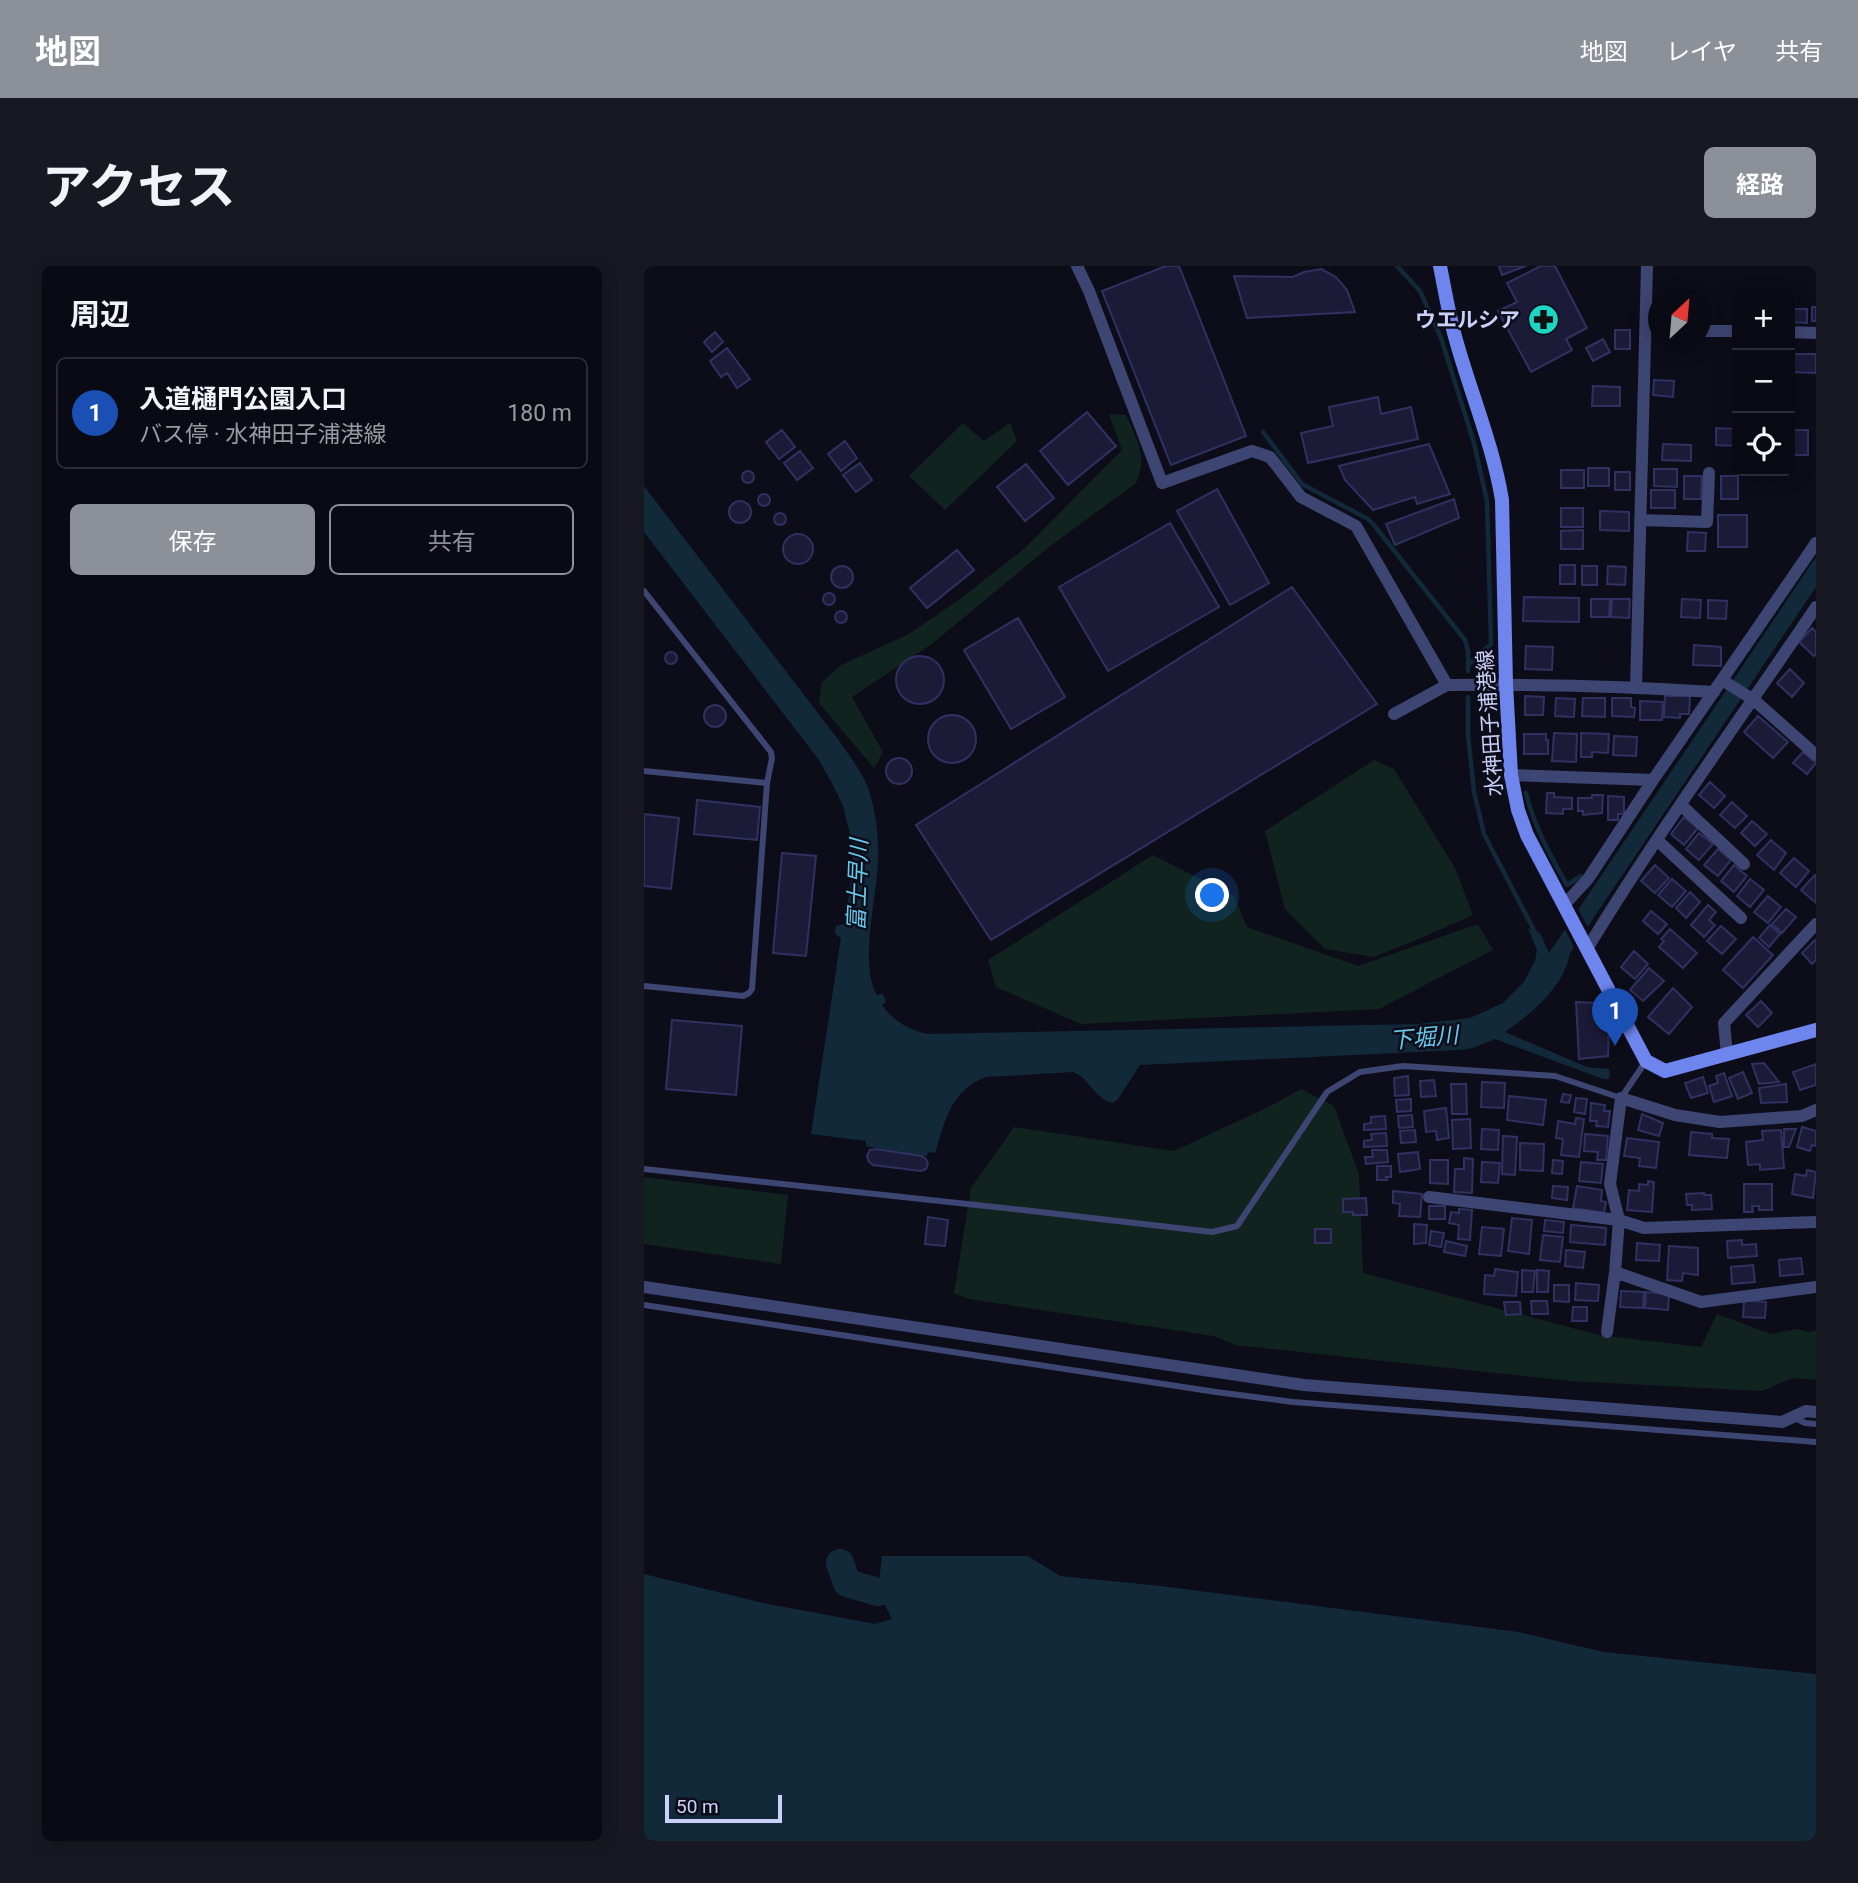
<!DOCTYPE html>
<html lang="ja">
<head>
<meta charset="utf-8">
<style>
	body { margin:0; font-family:Roboto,"Noto Sans JP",sans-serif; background:#181822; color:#f1f3f6 }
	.controls { position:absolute; right:21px; top:21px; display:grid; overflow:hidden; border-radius:10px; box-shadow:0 4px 18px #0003 }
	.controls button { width:63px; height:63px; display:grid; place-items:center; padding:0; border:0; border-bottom:2px solid #2a2b34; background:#0a0a14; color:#f1f3f6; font:35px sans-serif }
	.compass { position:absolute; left:1004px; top:21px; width:63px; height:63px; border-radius:50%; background:#0a0a14; box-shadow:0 4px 18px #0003; rotate:26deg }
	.scale { position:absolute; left:21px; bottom:18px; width:117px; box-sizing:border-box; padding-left:7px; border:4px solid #cbd0f9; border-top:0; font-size:19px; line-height:24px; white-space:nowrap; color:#cbd0f9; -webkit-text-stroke:5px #0d0d1a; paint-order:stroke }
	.you { position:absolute; left:569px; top:630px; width:24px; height:24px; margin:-18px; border:5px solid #fff; border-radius:50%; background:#1a73e8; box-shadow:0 0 0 10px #1a73e833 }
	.badge { display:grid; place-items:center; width:46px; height:46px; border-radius:50%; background:#8c9099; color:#fff; font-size:23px; font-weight:700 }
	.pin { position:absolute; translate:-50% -58px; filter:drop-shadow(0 2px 4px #0008) }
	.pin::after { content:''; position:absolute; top:37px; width:24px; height:21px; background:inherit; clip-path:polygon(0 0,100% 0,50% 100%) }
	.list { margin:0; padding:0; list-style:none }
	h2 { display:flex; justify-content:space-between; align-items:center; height:91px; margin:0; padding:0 28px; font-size:30px }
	h2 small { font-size:23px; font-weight:400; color:#999aa0 }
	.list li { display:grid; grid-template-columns:46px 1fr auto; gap:21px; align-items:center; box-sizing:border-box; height:112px; margin:0 14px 14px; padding:0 14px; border:2px solid #2a2b34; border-radius:10px }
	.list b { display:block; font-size:26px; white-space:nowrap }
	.list p { margin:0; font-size:23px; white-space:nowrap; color:#999aa0 }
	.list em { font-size:23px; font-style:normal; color:#999aa0 }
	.actions { display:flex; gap:14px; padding:21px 28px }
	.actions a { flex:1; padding:16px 0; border:2px solid #8c9099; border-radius:10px; text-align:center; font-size:24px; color:#8c9099 }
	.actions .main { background:#8c9099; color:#fff }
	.icon { flex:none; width:38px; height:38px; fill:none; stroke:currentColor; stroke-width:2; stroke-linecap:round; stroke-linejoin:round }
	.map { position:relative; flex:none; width:1172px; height:1575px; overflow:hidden; border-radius:10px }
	header { display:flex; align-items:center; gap:42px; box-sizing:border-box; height:98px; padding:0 35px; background:#8c9099; color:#fff }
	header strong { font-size:33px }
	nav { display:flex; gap:38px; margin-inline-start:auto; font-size:24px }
	.intro { display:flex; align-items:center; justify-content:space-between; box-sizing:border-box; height:168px; padding:0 42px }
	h1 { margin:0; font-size:49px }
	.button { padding:18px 32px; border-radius:10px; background:#8c9099; color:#fff; font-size:24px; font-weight:700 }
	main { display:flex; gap:42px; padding:0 42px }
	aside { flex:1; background:#0a0a14; border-radius:10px; box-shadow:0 4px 18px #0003 }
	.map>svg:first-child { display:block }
	.green { fill:#10231e }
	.water { fill:#112939 }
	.pier { fill:#0d0d1a }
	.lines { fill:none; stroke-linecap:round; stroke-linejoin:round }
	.stream { stroke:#112939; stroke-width:4.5 }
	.river { stroke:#112939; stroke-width:28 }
	.building { fill:#1b1b38; stroke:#303061; stroke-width:2 }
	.lane { stroke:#3d4673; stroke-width:6 }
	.street { stroke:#3d4673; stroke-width:12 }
	.secondary { stroke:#6e85ed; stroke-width:14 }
	.labels { text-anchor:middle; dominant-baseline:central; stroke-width:5; stroke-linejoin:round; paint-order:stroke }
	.poi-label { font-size:21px; font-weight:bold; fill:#cbd0f9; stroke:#0d0d1a; text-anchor:end }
	.street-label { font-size:21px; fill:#cbd0f9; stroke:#0d0d1a }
	.water-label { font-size:23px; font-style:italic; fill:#66c9ec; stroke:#0d0d1a }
</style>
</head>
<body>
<header>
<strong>地図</strong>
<nav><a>地図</a><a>レイヤ</a><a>共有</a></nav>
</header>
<div class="intro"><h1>アクセス</h1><a class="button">経路</a></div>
<main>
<aside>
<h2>周辺<small></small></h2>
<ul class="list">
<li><span class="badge" style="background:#1a4fb4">1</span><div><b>入道樋門公園入口</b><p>バス停 · 水神田子浦港線</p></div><em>180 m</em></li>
</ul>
<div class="actions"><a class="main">保存</a><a>共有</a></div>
</aside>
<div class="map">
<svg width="1172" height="1575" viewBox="0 0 1172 1575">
	<rect width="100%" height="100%" fill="#0d0d1a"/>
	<path class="green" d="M465 148 482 149C493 174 504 191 492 217L405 281 289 377 208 431 239 486 230 502 175 437 178 416 197 399 265 368 316 333 381 282 478 184Z
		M319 157 340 175 366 157 373 175 301 244 265 210Z
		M730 494 750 503 811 602 829 649 770 675 729 691 681 683 641 643 621 565Z
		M509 589 590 630 603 661 714 700 834 658 849 684 735 743 437 758 352 721 344 694Z
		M657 823 690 840 715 908 719 1007 955 1069 1057 1081 1073 1048 1127 1068 1153 1063 1165 1066 1172 1064V1114L1148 1112 1118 1125 926 1115 592 1079 569 1070 325 1033 310 1027 327 922 370 861 530 885 624 841Z
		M0 911 144 929 137 998 0 978Z"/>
	<path class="water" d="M0 220 193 472C204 488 217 504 224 522 230 540 234 562 234 580 237 619 213 696 233 729L239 728 242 736 238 739C249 755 264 763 283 768L774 758 826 752 859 737 880 716 891 695 893 684 884 662 896 667 905 687 1172 291V321L926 687C920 721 888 747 861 766L943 801 965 803 966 808 965 813H959L851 773 829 782 815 784 496 799 474 833 469 837C450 833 446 812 429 806L342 811C306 825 302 853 291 887L284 886 283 890H277L222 880V875L167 868 197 672 191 668 192 660 201 658 209 599 208 576 199 540 189 519 175 494 0 266Z
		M238 1290H384L416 1310 517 1320 875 1366 960 1386 1172 1408V1575H0V1308L119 1337 231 1358 248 1353 234 1326Z"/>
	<path class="pier" d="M932 639 946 665 932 685 919 660Z"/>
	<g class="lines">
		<path class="stream" d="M753 0 776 25 797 72 830 177 843 235 847 378 824 399
			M619 166 658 218 724 253 729 258 821 374 824 385V405
			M824 431V469L830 526 840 568 892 668
			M882 527C890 560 906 589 923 619L937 610"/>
		<path class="river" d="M196 1297 203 1317 234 1326"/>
	</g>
	<path class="building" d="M522 0H535L602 170 527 199 458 25Z
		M855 0H882L858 9Z
		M897 0H911L943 62 922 73 928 84 887 106 854 45 873 36 863 17Z
		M677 3 692 11 703 24 711 46 603 52 590 10 649 11 660 6Z
		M1168 41H1172V55H1168Z
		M1146 43H1163V57L1146 56Z
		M971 64H986V83H971Z
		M71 66 79 76 68 86 60 76Z
		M959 73 966 86 949 95 942 82Z
		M83 82 106 113 93 122 83 107 77 111 66 95Z
		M1146 88H1172V107L1146 106Z
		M1010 114 1030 115 1029 131 1009 129Z
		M949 120 976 121V140H948Z
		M734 131 737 148 767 141 774 173 664 197 657 167 689 160 685 141Z
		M443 146 472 180 424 219 396 185Z
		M1072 162 1093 163V180L1072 179Z
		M138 164 151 181 135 193 122 176Z
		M1146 164H1164V189H1146Z
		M201 175 213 192 197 205 184 188Z
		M785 178 806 228 773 238 771 231 729 244 701 214 695 200Z
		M1019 178 1047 179V195L1018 194Z
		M156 185 169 202 153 214 140 197Z
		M216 197 228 214 212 226 199 209Z
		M382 198 410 232 381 255 353 221Z
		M944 202H965V220H944Z
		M1010 203H1033V221L1010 220Z
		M917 204H940V222H917Z
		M98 211a6 6 0 1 1 12 0a6 6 0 1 1-12 0Z
		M971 206H986V224H971Z
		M1040 210H1058L1057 233H1040Z
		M1077 210H1094V233H1077Z
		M573 223 625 317 586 339 533 245Z
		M1007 224H1031V242H1007Z
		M114 234a6 6 0 1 1 12 0a6 6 0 1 1-12 0Z
		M810 233 815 252 751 279 742 258Z
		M85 246a11 11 0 1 1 22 0a11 11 0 1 1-22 0Z
		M917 242H939V261H917Z
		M956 245 985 246V265L956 264Z
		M130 253a6 6 0 1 1 12 0a6 6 0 1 1-12 0Z
		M1074 249H1103V281H1074Z
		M526 257 575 341 464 405 415 321Z
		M939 264V283H917V265Z
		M1044 266 1062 267 1061 285H1043Z
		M139 283a15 15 0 1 1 30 0a15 15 0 1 1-30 0Z
		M313 284 330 304 283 342 266 322Z
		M916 299H931V318H916Z
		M187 311a11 11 0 1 1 22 0a11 11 0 1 1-22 0Z
		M938 300H953V319H938Z
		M964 300 982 301 981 319 963 318Z
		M648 321 733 438 347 674 272 559Z
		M179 333a6 6 0 1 1 12 0a6 6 0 1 1-12 0Z
		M880 331 935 332V356L879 355Z
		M947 333H966L965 351H947Z
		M968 333H986L985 352 967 351Z
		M1038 333 1057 334 1056 352 1037 351Z
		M1064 334 1083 335 1082 353 1064 352Z
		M191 351a6 6 0 1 1 12 0a6 6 0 1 1-12 0Z
		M374 352 421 431 367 463 320 384Z
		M1168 362 1172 366V388L1170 390 1155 376Z
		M1050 379 1077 381V400L1049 399Z
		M882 380 909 381 908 404 881 403Z
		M21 392a6 6 0 1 1 12 0a6 6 0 1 1-12 0Z
		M252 414a24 24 0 1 1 48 0a24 24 0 1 1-48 0Z
		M1146 403 1160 417 1148 431 1133 417Z
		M881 430 900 431 899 449H881Z
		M1021 430H1046L1045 448H1036V452L1020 451Z
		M912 432 931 433 930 451 911 450Z
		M939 432H961V451L938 450Z
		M968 432H987V441L991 442 990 451 968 450Z
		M996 435 1019 436 1018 454H996Z
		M60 450a11 11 0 1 1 22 0a11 11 0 1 1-22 0Z
		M284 473a24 24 0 1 1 48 0a24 24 0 1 1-48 0Z
		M1114 450 1144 476 1129 492 1100 466Z
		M910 467 933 468 932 496 908 495Z
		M937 467 965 468 964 487 948 486V491H937Z
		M880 468H902V474H904V488H880Z
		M970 470 993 471 992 490 969 489Z
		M1159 486 1172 497 1163 508 1149 497Z
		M242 505a13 13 0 1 1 26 0a13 13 0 1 1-26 0Z
		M1066 516 1081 530 1070 542 1055 529Z
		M903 527H910V531L928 532V543H919V548L902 547Z
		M948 529H959L958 547 939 549V545H934V532H948Z
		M964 530 980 531V548H974V554H964Z
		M53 534 116 541 113 574 50 568Z
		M1088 536 1103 550 1091 562 1076 549Z
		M0 548 35 552 27 623 0 620Z
		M1040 551 1054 562 1040 579 1027 568Z
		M1108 555 1123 568 1111 580 1097 567Z
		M1055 567 1069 578 1055 594 1042 583Z
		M1127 574 1142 587 1130 604 1113 589Z
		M1074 583 1087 594 1074 610 1060 599Z
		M138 587 172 590 162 690 129 687Z
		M1150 592 1165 605 1152 621 1136 607Z
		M1011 599 1025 612 1011 627 997 615Z
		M1090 599 1103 610 1090 626 1077 615Z
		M1171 609H1172V637L1157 624Z
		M1028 613 1042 625 1028 641 1014 629Z
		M1106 613 1120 624 1106 641 1093 630Z
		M1046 626 1056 636 1042 652 1032 642Z
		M1124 630 1137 641 1124 657 1110 646Z
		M1064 639 1072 646 1065 654 1071 659 1060 671 1047 659Z
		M1142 643 1152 651 1138 667 1128 658Z
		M1007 645 1023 658 1014 668 999 655Z
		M1126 659 1136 668 1125 681 1115 672Z
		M1077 660 1092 673 1078 688 1063 675Z
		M1026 663 1053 687 1039 702 1015 681 1020 675 1017 673Z
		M1109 671 1129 689 1099 722 1079 704Z
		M1171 674 1172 676V694L1168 698 1158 687Z
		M990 685 1004 698 991 713 977 701Z
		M1005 702 1020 715 999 735 986 724Z
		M1029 722 1048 741 1025 768 1004 751Z
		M1117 735 1128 747 1114 761 1102 749Z
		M932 736 954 737 965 755 964 790 935 793Z
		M28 754 98 760 92 829 22 823Z
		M1120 797 1135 816 1115 818 1108 798Z
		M1172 798V819L1156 824 1149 806Z
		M1099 806 1108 827 1094 833 1085 812Z
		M1080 807 1088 830 1070 836 1065 820 1074 817 1072 810Z
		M764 810 765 829 751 830 750 812Z
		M1059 811 1064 827 1047 832 1041 817Z
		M790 814 792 830 777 831 776 815Z
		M838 816 861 817 860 842 837 841Z
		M807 818H822L823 848H808Z
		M1142 818 1143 836 1117 837 1115 822Z
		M919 828 927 829 925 837 917 836Z
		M865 830 902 834 899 859 863 854Z
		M932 832 943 833 941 848 930 846Z
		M767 833V845L753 846 752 834Z
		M947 837 961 839 960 845H966L964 861 952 860 953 855H946Z
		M802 842 805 872 793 874 792 865 782 866 780 845Z
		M998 848 1019 857 1015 870 994 864Z
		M768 849 769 861 755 862 754 850Z
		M741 850 742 863 720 864V858L727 857V851Z
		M932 852 940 853 935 891 917 889 919 873 912 872 914 855 931 858Z
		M826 853 827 882 809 883 808 854Z
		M1158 861 1172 865V880L1168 879 1166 885 1153 881Z
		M838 863 855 864 854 884 837 883Z
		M1140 863H1152L1145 881H1140Z
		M771 864 772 876 757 877 756 865Z
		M1137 864 1140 902 1116 904V898L1104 899 1102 876 1119 874 1118 865Z
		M1047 866 1068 868V872L1085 873 1083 892 1045 889Z
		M742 867 743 880 720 881V875L728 874 727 868Z
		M941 868 964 870 962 894H953L954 886 940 885Z
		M859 870 873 871 871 909 858 908Z
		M983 872 1015 876 1012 902 995 900 996 892 980 890Z
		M876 877 900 878 899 905 876 904Z
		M232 883 277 890 282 893 284 897 282 903 277 905 229 899 225 896 223 890 226 884Z
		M728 884H743L744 896 722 898 721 891H729Z
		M774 886 776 903 756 906 754 888Z
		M820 892 829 893 828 927 810 926 811 903H820Z
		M786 894H804V918L786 917Z
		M909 894 919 895 918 908 908 907Z
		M838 896 856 897 854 917 837 916Z
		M937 896 959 898 957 917 935 915Z
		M733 900H747V911H742L743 914H733Z
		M1163 904 1172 906 1169 932 1148 928 1151 908 1162 910Z
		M1004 915 1010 916 1008 946 983 944 985 924 995 925V918L1004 919Z
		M1100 918H1128V944H1115V940H1108L1109 946H1100Z
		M909 920 924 921 923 934 908 932Z
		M933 920 958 924 957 935 962 936 960 947 929 942Z
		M749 925 778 928 776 951 755 950 756 938 749 937Z
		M1060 927V929H1067L1068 943 1048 944V939H1043L1042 928Z
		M722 932 723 949H709V946H699V933Z
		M785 940H801V953H785Z
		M815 943 828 944 826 974 814 973 815 959 805 957 807 946 815 947Z
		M284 951 304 954 301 980 281 978Z
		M868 952 888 954 885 988 864 985Z
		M901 954 920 956 919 967 900 965Z
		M770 958 783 959 782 977 770 978Z
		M927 959 962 962 961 979 926 976Z
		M838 961 860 963 857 990 835 988Z
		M671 963H687V977H671Z
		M787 965 800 967 797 981 785 979Z
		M899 969 919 971 916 996 896 994Z
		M1098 974V979L1112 978 1113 990 1084 992 1083 975Z
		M802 975 823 980 821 990 800 986Z
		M993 977 1016 979 1015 995 992 994Z
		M1025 980 1054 982V1009L1039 1007 1038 1015 1023 1014Z
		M922 984 941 986 939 1002 921 1000Z
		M1157 992 1159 1008 1136 1010 1135 994Z
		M1109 999 1111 1016 1088 1018 1087 1001Z
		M851 1003 874 1006 872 1030 840 1028 841 1009 850 1010Z
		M878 1004 891 1005 889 1026H878Z
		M893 1004 905 1005 904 1026H893Z
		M932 1017 955 1019 954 1035 931 1034Z
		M910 1019H925V1036L910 1035Z
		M977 1025 1000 1026 999 1042 976 1041Z
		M1002 1026 1025 1028 1024 1044 1001 1042Z
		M1100 1034 1122 1036 1121 1052 1099 1051Z
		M887 1035H903L904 1048H888Z
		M860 1036H876L877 1048 862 1049Z
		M929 1041H943V1055H928Z"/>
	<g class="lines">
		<path class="lane" d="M0 325 127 486 128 492 123 517 108 723 105 727 99 730 0 720
			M0 505 123 517
			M0 903 379 944 568 966 593 960 683 826 716 806 759 800 911 810 977 832 1002 795
			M0 1039 572 1126 649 1136 1172 1176
			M1151 1152 1161 1157 1172 1158"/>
		<path class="street" d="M433 0 445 25 518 217 608 185 626 191 657 231 712 260 803 419C892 418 981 420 1070 426
			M1056 65H1093
			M1146 66 1172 67
			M996 254 1063 256 1065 207
			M1078 414 1110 434 1172 489
			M992 421 1003 0
			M750 448 803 419
			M867 509 1009 514
			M1037 539 1100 598
			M1013 574 1097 652
			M920 639 944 613 1009 514 1172 277
			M943 683C1014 566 1095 455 1172 341
			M1083 788 1080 757 1172 658
			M785 931 975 954 1000 962 1172 956
			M971 1006 1057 1036 1172 1021
			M0 1021 660 1119 1138 1156 1162 1145 1172 1146
			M963 1066 971 1006 975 954 966 918 977 832 1031 849 1076 856 1158 850 1172 844"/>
		<path class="secondary" d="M796 0C801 25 805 50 812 74 827 128 849 179 858 234L862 418 867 509 874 544 883 569 1002 795 1021 805 1172 764"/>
	</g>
	<defs>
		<symbol id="pharmacy-disc" viewBox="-11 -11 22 22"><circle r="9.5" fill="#1ad6c3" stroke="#0d0d1a"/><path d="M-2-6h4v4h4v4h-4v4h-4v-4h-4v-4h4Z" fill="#111"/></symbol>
	</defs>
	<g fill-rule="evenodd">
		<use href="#pharmacy-disc" x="882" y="36" width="35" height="35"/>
	</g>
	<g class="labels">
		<g class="poi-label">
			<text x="876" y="54">ウエルシア</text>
		</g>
		<g class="street-label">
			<text transform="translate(846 457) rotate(-94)">水神田子浦港線</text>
		</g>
		<g class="water-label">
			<text transform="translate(214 619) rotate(-88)">富士早川</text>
			<text transform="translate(780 772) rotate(-5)">下堀川</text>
		</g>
	</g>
</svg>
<div class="controls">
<button>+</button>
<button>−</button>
<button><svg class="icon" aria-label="locate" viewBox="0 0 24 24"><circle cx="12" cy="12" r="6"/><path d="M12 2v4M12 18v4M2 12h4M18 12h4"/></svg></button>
</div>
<svg class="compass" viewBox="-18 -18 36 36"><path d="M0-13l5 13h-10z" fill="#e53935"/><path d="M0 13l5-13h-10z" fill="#999aa0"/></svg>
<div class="scale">50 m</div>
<div class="you"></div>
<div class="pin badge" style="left:971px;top:780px;background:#1a4fb4">1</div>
</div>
</main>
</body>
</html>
